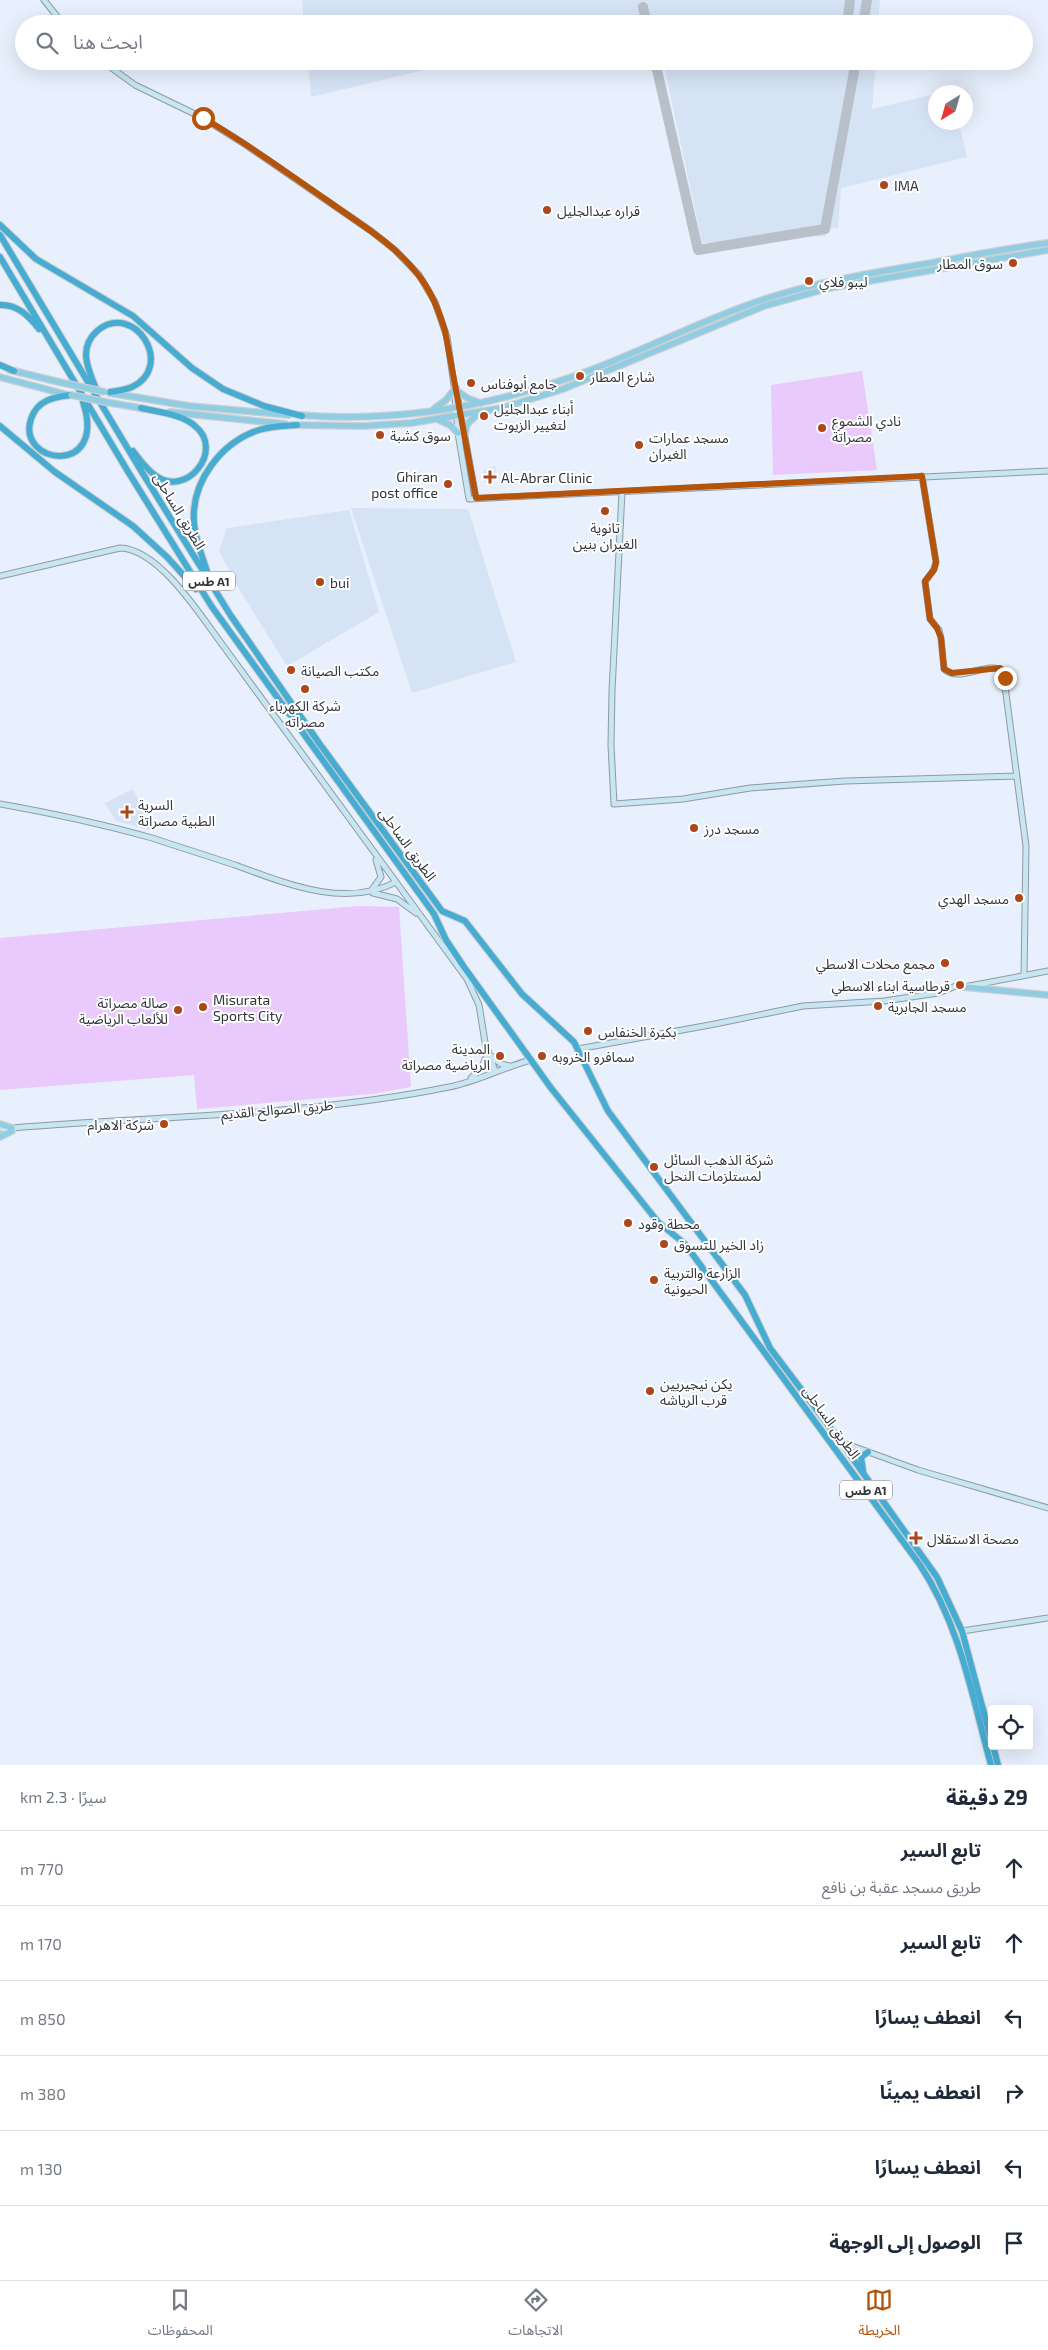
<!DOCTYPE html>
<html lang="ar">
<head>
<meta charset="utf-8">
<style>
	body { margin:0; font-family:"Exo 2","Noto Sans Arabic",sans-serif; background:#f6f6f7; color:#1f2937; direction:rtl }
	.controls { position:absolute; right:15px; bottom:15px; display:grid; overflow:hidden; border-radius:5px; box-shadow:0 5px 20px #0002 }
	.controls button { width:45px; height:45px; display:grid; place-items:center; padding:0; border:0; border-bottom:1px solid #e0e1e3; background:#fff; color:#1f2937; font:25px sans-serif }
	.compass { position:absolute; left:928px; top:85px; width:45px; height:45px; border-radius:50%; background:#fff; box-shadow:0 5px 20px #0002; rotate:217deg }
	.stop { position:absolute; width:15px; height:15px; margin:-11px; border:4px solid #b45309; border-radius:50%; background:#fff }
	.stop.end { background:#b45309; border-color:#fff; box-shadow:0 1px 5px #0008 }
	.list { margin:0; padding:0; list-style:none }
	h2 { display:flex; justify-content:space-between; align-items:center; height:65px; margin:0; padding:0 20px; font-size:21px }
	h2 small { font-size:16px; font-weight:400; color:#747a83 }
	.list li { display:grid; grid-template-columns:32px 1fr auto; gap:15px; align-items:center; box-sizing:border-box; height:75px; padding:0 20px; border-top:1px solid #e0e1e3 }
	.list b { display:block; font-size:19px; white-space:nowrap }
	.list p { margin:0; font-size:16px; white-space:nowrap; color:#747a83 }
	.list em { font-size:16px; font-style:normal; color:#747a83 }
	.icon { flex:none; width:28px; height:28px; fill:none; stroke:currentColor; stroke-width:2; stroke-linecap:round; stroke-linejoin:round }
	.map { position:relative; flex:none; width:1048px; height:1765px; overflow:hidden; direction:ltr }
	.search { position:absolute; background:#fff; box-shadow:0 5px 20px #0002; left:15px; right:15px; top:15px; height:55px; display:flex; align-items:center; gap:12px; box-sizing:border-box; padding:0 18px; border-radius:28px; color:#747a83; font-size:19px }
	.sheet { height:515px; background:#fff }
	nav { display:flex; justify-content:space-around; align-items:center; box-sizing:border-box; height:70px; border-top:1px solid #e0e1e3; background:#fff; font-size:14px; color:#747a83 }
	nav a { display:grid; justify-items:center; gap:2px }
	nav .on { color:#b45309 }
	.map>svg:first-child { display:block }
	.built { fill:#d6e3f5 }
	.green { fill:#eac9fd }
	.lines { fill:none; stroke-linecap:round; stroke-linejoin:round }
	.taxiway { stroke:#b8c0ca; stroke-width:10 }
	.secondary-casing { stroke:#9099a4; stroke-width:7 }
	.primary-casing { stroke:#cecfd0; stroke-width:8 }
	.highway-casing { stroke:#cecfd0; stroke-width:8 }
	.secondary { stroke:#c8e6f1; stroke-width:5 }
	.primary { stroke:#90cde3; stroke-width:5.5 }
	.highway { stroke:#46acd1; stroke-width:6 }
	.primary-bridge-casing { stroke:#cecfd0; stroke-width:8; stroke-linecap:butt }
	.primary-bridge { stroke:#90cde3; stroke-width:5.5 }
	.route { stroke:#b45309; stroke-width:6 }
	.poi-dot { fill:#ac471c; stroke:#fff; stroke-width:2 }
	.labels { text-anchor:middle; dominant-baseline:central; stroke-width:4; stroke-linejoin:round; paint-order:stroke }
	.shield { fill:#fff; stroke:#707276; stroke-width:1 }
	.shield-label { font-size:12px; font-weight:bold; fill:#32363b }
	.poi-label { font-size:14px; fill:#32363b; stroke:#fff; text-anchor:start }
	.street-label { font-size:14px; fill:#32363b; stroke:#fff }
</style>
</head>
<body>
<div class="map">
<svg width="1048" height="1765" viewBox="0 0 1048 1765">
	<rect width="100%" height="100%" fill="#e7f0fc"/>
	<path class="built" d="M302 0H880L878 24H304Z
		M308 61H462L311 97Z
		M663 61H876L872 109 935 94 936 122 959 123 967 157 841 188 838 228 825 229 826 236 702 243Z
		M495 466 497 480 484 482 482 474 485 469Z
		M351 508 468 509 516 662 412 693Z
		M349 510 379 612 287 666 239 589 219 551 227 528Z
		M133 789 153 831 116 821 105 803Z"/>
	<path class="green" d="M862 371 877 470 773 475 771 385Z
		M359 906 399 907 411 1087 372 1094 197 1109 194 1075 0 1090V938Z"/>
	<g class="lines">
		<path class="taxiway" d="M643 7 647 24
			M847 24 850 0
			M863 24 867 0
			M655 61 698 250 825 229 856 61"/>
		<defs>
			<path id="secondary" d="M44 0 63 24
				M102 61 135 85 203 118 246 145 371 231 395 250 419 275 435 302 447 337 454 385 458 433 469 499 1048 471
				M456 388 476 498
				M922 476 936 562 934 569 925 582 930 619 939 630 941 638 944 669C959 684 988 660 1003 671L1026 846 1024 975
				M622 492 612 691 611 745 614 804 683 799 750 788 845 781 1017 776
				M0 576 120 548C160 549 202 618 224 647L467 979 479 1005 490 1073
				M0 804C51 813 102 824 152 838 180 847 207 856 235 865 285 883 344 909 396 882
				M371 891 381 877 376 860
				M373 893 397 899 416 913
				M487 1048 495 1071
				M578 1049 715 1024 803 1006 884 1001 938 993 956 986 964 987 1048 971
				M491 1056 501 1064 510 1066
				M471 1078 482 1067 486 1057
				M0 1129C149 1116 301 1117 449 1087 476 1082 504 1067 531 1060
				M841 1442 918 1470 1048 1508
				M962 1631 1048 1618"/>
			<path id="primary" d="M10 370 59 382
				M0 377 68 395
				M457 391 467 398 480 403
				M110 393 189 406 289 415
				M111 403 146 409
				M434 409 446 400 454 390
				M170 412 285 424
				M299 415C401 423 501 405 596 368 653 346 707 318 765 299 817 282 872 273 925 264 966 257 1007 248 1048 243
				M439 420 450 425 458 433
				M294 425 363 426 411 423 502 408 563 389 764 306 829 288 1048 250
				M464 437 467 424 478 414
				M964 987 1048 995
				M0 1124 12 1128
				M0 1137 12 1131"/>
			<path id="highway" d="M0 225 36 259 133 316 192 368 223 389 264 406 302 416
				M0 235 140 469 231 616 319 743 442 911 465 921 522 994 574 1042 608 1111 745 1295 770 1348 841 1442 937 1577 962 1631 992 1743
				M0 257 127 470 212 607 434 914 446 940 464 967 551 1088 658 1222 685 1244 920 1565C960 1625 972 1696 991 1765
				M0 305C17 304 29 316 39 329
				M0 365 14 371
				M97 391C89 371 77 349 97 331 134 300 176 366 132 387 125 390 117 391 110 392
				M71 395C54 397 37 400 31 419 16 465 108 477 83 402
				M0 426 55 472 133 526 167 557 196 589
				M133 451C139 459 147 470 156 476 187 498 225 450 195 426 182 414 158 412 141 408
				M209 578C204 560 195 541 194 522 191 481 222 442 259 430 271 426 284 426 297 425
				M863 1471 861 1457 868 1452
				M993 1746 998 1765"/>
		</defs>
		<use href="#secondary" class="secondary-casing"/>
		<use href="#primary" class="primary-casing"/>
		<use href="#highway" class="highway-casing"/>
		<use href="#secondary" class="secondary"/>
		<use href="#primary" class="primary"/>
		<use href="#highway" class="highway"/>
		<defs>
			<path id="primary-bridge" d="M59 382 105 392
				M71 395 111 403"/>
		</defs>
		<use href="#primary-bridge" class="primary-bridge-casing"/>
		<use href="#primary-bridge" class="primary-bridge"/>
	</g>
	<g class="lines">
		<path class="route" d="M203 118C247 143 287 173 328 201 360 224 395 244 419 276 432 292 439 311 445 331L476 498 922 476 936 562 934 570 925 581 930 619 937 628 941 638 944 669 952 673 1000 668 1004 671 1005 678"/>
	</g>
	<g class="poi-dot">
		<circle cx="884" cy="185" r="5"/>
		<circle cx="547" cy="210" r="5"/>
		<circle cx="1013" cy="263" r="5"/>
		<circle cx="809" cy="281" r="5"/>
		<circle cx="580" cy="376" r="5"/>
		<circle cx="471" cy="383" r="5"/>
		<circle cx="484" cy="416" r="5"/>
		<circle cx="822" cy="428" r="5"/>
		<circle cx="380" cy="435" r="5"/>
		<circle cx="639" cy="445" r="5"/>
		<path d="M487.5 469.5h5v5h5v5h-5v5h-5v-5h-5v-5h5z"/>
		<circle cx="448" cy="484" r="5"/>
		<circle cx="605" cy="511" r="5"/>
		<circle cx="320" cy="582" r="5"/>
		<circle cx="291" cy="670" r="5"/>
		<circle cx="305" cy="689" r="5"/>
		<path d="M124.5 804.5h5v5h5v5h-5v5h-5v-5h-5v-5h5z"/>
		<circle cx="694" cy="828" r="5"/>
		<circle cx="1019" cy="898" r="5"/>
		<circle cx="945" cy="963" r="5"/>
		<circle cx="960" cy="985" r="5"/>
		<circle cx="878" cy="1006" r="5"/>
		<circle cx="203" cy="1007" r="5"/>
		<circle cx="178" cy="1010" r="5"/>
		<circle cx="588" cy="1031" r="5"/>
		<circle cx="500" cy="1056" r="5"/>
		<circle cx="542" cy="1056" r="5"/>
		<circle cx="164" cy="1124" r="5"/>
		<circle cx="654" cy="1167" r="5"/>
		<circle cx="628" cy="1223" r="5"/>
		<circle cx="664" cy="1244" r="5"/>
		<circle cx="654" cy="1280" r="5"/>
		<circle cx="650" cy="1391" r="5"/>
		<path d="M913.5 1530.5h5v5h5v5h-5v5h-5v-5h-5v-5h5z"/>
	</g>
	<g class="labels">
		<g class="shield">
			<rect x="183" y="571.5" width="52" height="19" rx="4"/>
			<rect x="840" y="1480.5" width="52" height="19" rx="4"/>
		</g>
		<g class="shield-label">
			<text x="209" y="581">طس A1</text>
			<text x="866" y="1490">طس A1</text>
		</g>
		<g class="poi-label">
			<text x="894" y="185">IMA</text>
			<text x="557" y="210">قراره عبدالجليل</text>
			<text x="1003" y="263" text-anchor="end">سوق المطار</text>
			<text x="819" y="281">ليبو فلاي</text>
			<text x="590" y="376">شارع المطار</text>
			<text x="481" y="383">جامع أبوفناس</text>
			<text x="494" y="408">أبناء عبدالجليل<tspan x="494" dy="16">لتغيير الزيوت</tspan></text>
			<text x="832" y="420">نادي الشموع<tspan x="832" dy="16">مصراتة</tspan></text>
			<text x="390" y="435">سوق كشبة</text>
			<text x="649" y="437">مسجد عمارات<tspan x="649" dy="16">الغيران</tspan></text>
			<text x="438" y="476" text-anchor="end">Ghiran<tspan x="438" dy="16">post office</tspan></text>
			<text x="501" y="477">Al-Abrar Clinic</text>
			<text x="605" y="527" text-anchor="middle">تانوية<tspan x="605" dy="16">الغيران بنين</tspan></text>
			<text x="330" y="582">bui</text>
			<text x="301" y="670">مكتب الصيانة</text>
			<text x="305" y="705" text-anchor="middle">شركة الكهرباء<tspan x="305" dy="16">مصراته</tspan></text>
			<text x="138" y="804">السرية<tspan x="138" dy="16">الطبية مصراتة</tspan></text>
			<text x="704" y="828">مسجد درز</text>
			<text x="1009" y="898" text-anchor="end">مسجد الهدي</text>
			<text x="935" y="963" text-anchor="end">مجمع محلات الاسطي</text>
			<text x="950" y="985" text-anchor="end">قرطاسية ابناء الاسطي</text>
			<text x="213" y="999">Misurata<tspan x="213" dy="16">Sports City</tspan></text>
			<text x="168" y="1002" text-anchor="end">صالة مصراتة<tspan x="168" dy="16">للألعاب الرياضية</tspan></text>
			<text x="888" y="1006">مسجد الجابرية</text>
			<text x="598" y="1031">بكيرة الخنفاس</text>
			<text x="490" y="1048" text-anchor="end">المدينة<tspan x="490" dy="16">الرياضية مصراتة</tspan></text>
			<text x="552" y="1056">سمافرو الخروبه</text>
			<text x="154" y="1124" text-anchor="end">شركة الاهرام</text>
			<text x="664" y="1159">شركة الذهب السائل<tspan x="664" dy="16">لمستلزمات النحل</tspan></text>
			<text x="638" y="1223">محطة وقود</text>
			<text x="674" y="1244">زاد الخير للتسوق</text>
			<text x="664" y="1272">الزارعة والتربية<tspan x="664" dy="16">الحيونية</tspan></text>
			<text x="660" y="1383">يكن نيجيريين<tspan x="660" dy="16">قرب الرياشه</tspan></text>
			<text x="927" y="1538">مصحة الاستقلال</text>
		</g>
		<g class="street-label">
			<text transform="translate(180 511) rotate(59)">الطريق الساحلى</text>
			<text transform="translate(408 844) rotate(54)">الطريق الساحلى</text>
			<text transform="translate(277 1109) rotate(-5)">طريق الصوالح القديم</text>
			<text transform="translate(832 1422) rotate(54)">الطريق الساحلى</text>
		</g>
	</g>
</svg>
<div class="controls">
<button><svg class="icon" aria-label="locate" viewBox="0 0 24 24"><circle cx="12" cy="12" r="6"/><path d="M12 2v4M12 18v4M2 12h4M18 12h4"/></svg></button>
</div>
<svg class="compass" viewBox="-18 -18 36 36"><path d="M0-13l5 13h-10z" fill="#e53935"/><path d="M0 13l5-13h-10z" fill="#747a83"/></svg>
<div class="stop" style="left:203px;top:118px"></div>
<div class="stop end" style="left:1005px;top:678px"></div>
<div class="search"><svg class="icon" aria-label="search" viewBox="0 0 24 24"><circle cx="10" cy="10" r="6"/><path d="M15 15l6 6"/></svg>ابحث هنا</div>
</div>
<section class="sheet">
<h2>29 دقيقة<small>سيرًا · 2.3 km</small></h2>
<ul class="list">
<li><svg class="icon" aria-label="ahead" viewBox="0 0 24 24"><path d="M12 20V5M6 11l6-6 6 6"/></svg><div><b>تابع السير</b><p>طريق مسجد عقبة بن نافع</p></div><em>770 m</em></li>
<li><svg class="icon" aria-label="ahead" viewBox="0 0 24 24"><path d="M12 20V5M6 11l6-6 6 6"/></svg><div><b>تابع السير</b></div><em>170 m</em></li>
<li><svg class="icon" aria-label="left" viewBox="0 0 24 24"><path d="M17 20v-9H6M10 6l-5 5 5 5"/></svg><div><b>انعطف يسارًا</b></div><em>850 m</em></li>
<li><svg class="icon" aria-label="right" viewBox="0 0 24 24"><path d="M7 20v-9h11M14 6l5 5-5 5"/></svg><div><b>انعطف يمينًا</b></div><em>380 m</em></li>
<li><svg class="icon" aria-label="left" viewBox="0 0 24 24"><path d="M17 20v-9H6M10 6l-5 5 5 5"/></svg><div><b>انعطف يسارًا</b></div><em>130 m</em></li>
<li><svg class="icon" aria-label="arrive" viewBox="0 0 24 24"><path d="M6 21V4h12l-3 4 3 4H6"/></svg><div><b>الوصول إلى الوجهة</b></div></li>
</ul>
</section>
<nav>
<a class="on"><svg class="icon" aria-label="map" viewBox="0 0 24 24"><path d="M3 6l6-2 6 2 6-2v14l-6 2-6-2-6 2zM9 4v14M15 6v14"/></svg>الخريطة</a>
<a><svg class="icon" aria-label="directions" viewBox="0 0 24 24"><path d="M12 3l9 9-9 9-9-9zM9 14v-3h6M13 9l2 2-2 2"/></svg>الاتجاهات</a>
<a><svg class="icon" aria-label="saved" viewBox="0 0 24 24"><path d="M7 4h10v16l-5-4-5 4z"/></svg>المحفوظات</a>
</nav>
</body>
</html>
